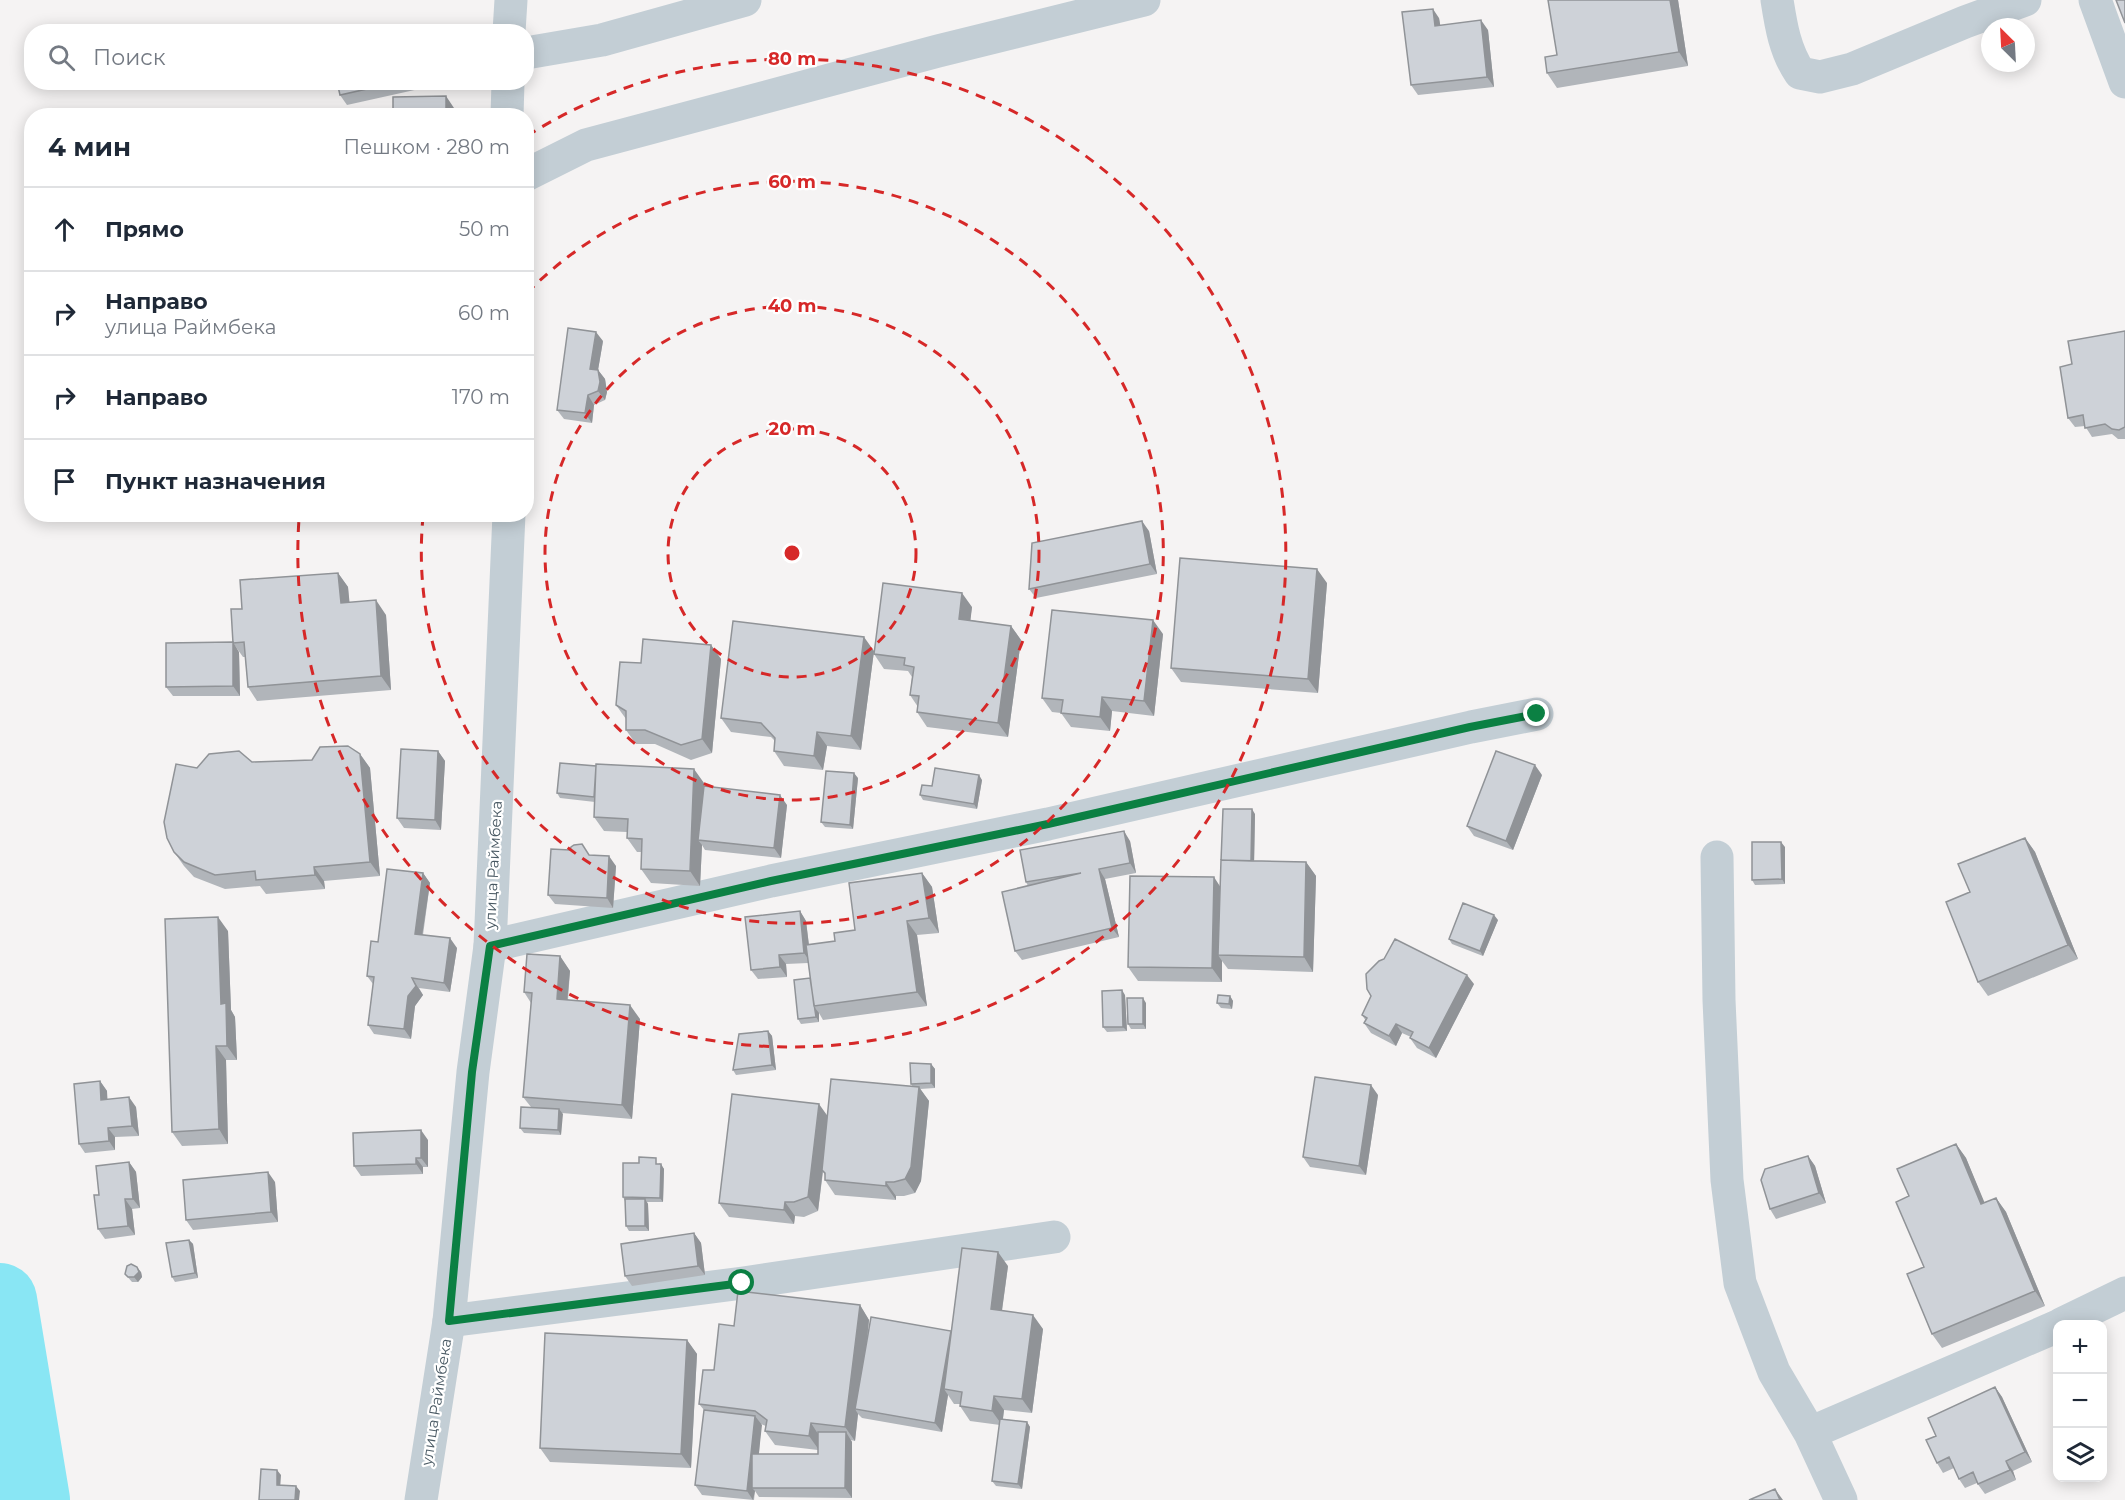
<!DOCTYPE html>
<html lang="ru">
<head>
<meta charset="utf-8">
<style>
	body { margin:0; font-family:Montserrat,sans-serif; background:#f6f6f7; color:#1f2937 }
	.controls { position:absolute; right:18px; bottom:18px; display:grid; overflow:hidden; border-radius:12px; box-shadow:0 3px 15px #0003 }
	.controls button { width:54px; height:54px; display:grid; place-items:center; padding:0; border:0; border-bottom:2px solid #e0e1e3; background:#fff; color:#1f2937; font:30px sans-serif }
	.compass { position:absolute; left:1981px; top:18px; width:54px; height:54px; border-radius:50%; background:#fff; box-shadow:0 3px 15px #0003; rotate:336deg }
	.stop { position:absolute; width:18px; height:18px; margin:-14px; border:4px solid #0b8043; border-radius:50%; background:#fff }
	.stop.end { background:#0b8043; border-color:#fff; box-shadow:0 2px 6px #0008 }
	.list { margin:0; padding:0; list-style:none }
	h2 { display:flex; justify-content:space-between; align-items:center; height:78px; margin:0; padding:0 24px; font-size:26px }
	h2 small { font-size:20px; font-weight:400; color:#747a83 }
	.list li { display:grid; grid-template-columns:39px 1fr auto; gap:18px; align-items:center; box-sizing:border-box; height:84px; padding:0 24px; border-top:2px solid #e0e1e3 }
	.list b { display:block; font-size:22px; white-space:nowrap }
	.list p { margin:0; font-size:20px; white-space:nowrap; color:#747a83 }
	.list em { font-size:20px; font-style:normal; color:#747a83 }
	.icon { flex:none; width:33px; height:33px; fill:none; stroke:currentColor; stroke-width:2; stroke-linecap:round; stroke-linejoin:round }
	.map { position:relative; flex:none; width:2125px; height:1500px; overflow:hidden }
	.search { position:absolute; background:#fff; box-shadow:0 3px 15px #0003; left:24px; top:24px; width:510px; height:66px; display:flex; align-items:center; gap:15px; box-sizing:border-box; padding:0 21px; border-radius:24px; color:#747a83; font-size:22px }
	.panel { position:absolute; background:#fff; box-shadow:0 3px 15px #0003; left:24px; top:108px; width:510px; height:414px; border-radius:24px }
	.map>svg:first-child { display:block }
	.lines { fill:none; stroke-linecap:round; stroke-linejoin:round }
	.river { stroke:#89e6f4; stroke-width:74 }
	.minor { stroke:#c3ced5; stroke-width:33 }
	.tertiary { stroke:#c3ced5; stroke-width:33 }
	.wall { fill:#b1b5ba; fill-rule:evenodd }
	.shaded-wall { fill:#909397 }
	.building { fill:#ced2d8; stroke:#909397; stroke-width:1.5 }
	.route { stroke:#0b8043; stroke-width:8 }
	.ring { fill:none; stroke:#d62828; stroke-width:3; stroke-dasharray:10 8 }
	.labels { text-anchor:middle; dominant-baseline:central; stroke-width:4.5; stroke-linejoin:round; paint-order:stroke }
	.street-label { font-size:15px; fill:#485862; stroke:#fff }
	.centre { fill:#d62828; stroke:#fff; stroke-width:3 }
	.ring-label { font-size:18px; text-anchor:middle; font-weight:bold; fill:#d62828; stroke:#fff; stroke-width:4.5; stroke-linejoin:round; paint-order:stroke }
</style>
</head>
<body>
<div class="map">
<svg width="2125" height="1500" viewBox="0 0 2125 1500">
	<rect width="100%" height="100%" fill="#f5f3f3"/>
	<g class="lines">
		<path class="river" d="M0 1300 33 1500"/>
		<path class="minor" d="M1777 0C1781 26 1785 51 1800 73L1820 77 1852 69 1965 22 2025 0
			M2095 0 2125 82
			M526 53 602 40 745 0
			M526 175 586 145 938 51 1144 0
			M1717 857 1719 1000 1727 1180 1740 1283 1774 1372 1810 1433
			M490 946 771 881 1048 824 1471 727 1537 714
			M449 1321 743 1283 1054 1237
			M2061 1324 2125 1293
			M1841 1500 1810 1433 2058 1326"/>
		<path class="tertiary" d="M509 32 511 0
			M507 116 508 82
			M421 1500 449 1321 473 1072 490 946 509 514"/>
	</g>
	<path class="wall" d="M1678 0 1688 66 1557 88 1547 73Z
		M1439 18 1440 25 1488 30 1494 87 1418 95 1411 85Z
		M337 82H427L428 87 347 105 340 95Z
		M2125 331V439H2118L2112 434 2092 437 2085 426 2075 427 2068 418 2072 364Z
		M603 341 598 370 605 379 607 392 605 400 594 405 592 423 564 419 557 410Z
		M1149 531 1157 574 1036 598 1029 589Z
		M338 573 348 587 349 603 386 615 391 690 257 701 248 687 245 657H243L233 643 242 609Z
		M1327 583 1318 693 1181 682 1171 668Z
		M972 607 970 620 1011 626 1021 640 1008 737 927 727 917 712 918 707 910 695 912 677 908 671 884 669 874 654Z
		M1163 634 1154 716 1112 711 1110 731 1071 727 1061 713 1052 712 1042 698Z
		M711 645 721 659 712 753 691 760 655 744H636L626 730V719L616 705 641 663Z
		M874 651 861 750 827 746 823 770 784 766 774 751 775 741 771 737 731 732 721 718Z
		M239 652 240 696H173L166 687Z
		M438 751 445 761 441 830 404 828 397 818Z
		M360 754 370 768 380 876 324 881 325 889 266 894 260 886 225 889 194 877 184 866 174 852 252 762 312 760Z
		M1542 775 1513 850 1474 836 1467 826Z
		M858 778 853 829 825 827 821 822Z
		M982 780 977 809 923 800 920 795Z
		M704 783V788L787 805 781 858 705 850 702 845 700 886 651 883 641 869 642 852H637L627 838V832L604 831 594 817 595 802 560 798 557 793Z
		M1255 814 1254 861 1306 862 1316 876 1313 972 1228 969 1222 961V982L1138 981 1128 967 1220 886Z
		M2025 838 2035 852 2078 959 1988 996 1978 982 1970 892Z
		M1130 841 1136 873 1105 879 1119 937 1022 960 1015 951 1028 886 1026 882Z
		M1785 847V884L1755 885 1752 880Z
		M589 855 616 866 613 908 555 904 548 895Z
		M423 873 430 883 423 935 457 948 450 992 419 988 423 995 415 1006 411 1039 374 1034 368 1025 373 984 367 976 378 942Z
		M922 873 932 887 939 933 917 935 927 1006 823 1020 819 1013V1022L801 1024 798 1019 810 978 808 963 786 964 787 977 758 979 751 970 800 911 806 921 809 945 835 941 855 930Z
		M1498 920 1483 956 1452 944 1449 939Z
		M228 931 231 1010 235 1017 237 1060H226L228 1144 182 1146 172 1132Z
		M560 956 570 971 568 1000 640 1019 632 1119 562 1113 561 1135 524 1133 520 1128 531 1107 523 1097 531 1003 524 992Z
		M1474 984 1436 1058 1417 1048 1410 1038 1411 1037 1402 1033 1396 1046 1371 1033 1364 1023 1366 1021 1362 1015Z
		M1125 995 1127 1031 1107 1032 1103 1027Z
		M1230 996 1233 1001 1232 1009 1221 1008 1217 1003Z
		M1146 1003V1029H1131L1128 1024Z
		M768 1031 772 1036 776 1070 736 1075 733 1070Z
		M931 1064 935 1069V1088L920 1089 929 1101 921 1181 915 1193 904 1196H896V1200L835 1195 825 1180V1175L823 1172 818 1211 804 1217 795 1216 794 1224 729 1217 719 1203 827 1115 913 1087 911 1084Z
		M100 1081 107 1091V1099L136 1107 139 1136 115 1137V1150L85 1153 79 1144Z
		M1378 1095 1366 1175 1310 1167 1303 1157Z
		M428 1140V1167H423V1174L361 1176 354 1166Z
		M1956 1144 1966 1158 1984 1203 1996 1198 2006 1212 2045 1306 1942 1348 1932 1334 1924 1267 1909 1196Z
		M1808 1156 1815 1166 1826 1203 1776 1219 1770 1209Z
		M129 1162 136 1172 140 1208 132 1209 135 1235 105 1239 98 1229 99 1195Z
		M660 1163V1164L664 1169 663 1202H647L648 1204 649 1231H629L626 1226 625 1201 623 1197Z
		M275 1182 278 1222 193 1230 186 1220Z
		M694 1233 701 1243 705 1275 632 1286 625 1276Z
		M189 1240 193 1244 198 1278 175 1282 172 1277Z
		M1008 1266 1002 1311 1043 1329 1032 1413 1004 1410 1003 1419 1027 1422 1030 1427 1022 1489 996 1486 992 1481 1000 1425 970 1421 960 1406V1404H954L948 1395 942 1432 862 1418 858 1414 855 1441 851 1440 852 1442V1498L759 1497 755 1491 754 1500 702 1495 695 1485 704 1410 699 1404 734 1326 860 1305 869 1320 867 1344 952 1331ZM761 1424 766 1426 765 1431 775 1445 818 1450V1454H759Z
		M141 1272 142 1277 138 1282H132L125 1274Z
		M687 1340 697 1354 691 1468 550 1462 540 1448Z
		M1995 1387 2002 1397 2032 1462 2013 1471 2016 1480 1985 1494 1977 1483 1965 1488 1959 1479 1954 1468 1943 1473 1937 1463 1936 1436Z"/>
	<path class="shaded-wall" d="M1670 0H1678L1688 66 1679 52Z
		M1433 9 1439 18 1442 35 1435 26Z
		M1481 20 1488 30 1494 87 1487 77Z
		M446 96 456 111V116H446Z
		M596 332 603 341 598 370 605 379 607 392 605 400 598 391 590 369Z
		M588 395 594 405 592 423 585 413Z
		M1142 521 1149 531 1157 574 1150 564Z
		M1317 569 1327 583 1318 693 1308 679Z
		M338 573 348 587 351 617 341 603Z
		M962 593 972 607 969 633 959 619Z
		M376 600 386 615 391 690 381 676Z
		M1153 620 1163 634 1154 716 1144 701Z
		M1011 626 1021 640 1008 737 998 723Z
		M864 637 874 651 861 750 851 736Z
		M233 642 239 652 240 696 233 686Z
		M711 645 721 659 712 753 702 739Z
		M1102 697 1112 711 1110 731 1100 717Z
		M817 732 827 746 823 770 814 756Z
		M438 751 445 761 441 830 435 820Z
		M360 754 370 768 380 876 370 862Z
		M1535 765 1542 775 1513 850 1506 841Z
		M694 769 704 783 702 840H698L702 845 700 886 690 871Z
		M854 773 858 778 853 829 850 825Z
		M979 775 982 780 977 809 974 804Z
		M780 795 787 805 781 858 774 848Z
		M1252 809 1255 814 1254 867 1251 862Z
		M1124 831 1130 841 1136 873 1130 863Z
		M2025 838 2035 852 2078 959 2068 945Z
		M1781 842 1785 847V884L1782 879Z
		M609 856 616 866 613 908 607 898Z
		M1306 862 1316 876 1313 972 1304 957Z
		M314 867 324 881 325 889 315 875Z
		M1099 869 1105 879 1119 937 1112 928Z
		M423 873 430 883 421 943 415 934Z
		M922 873 932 887 939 933 929 918Z
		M1214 877 1223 891 1218 955 1222 961V982L1212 968Z
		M800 911 806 921 811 963 804 953Z
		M1494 915 1498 920 1483 956 1480 951Z
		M218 917 228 931 231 1010 235 1017 237 1060 227 1046 221 1004Z
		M907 921 917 935 927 1006 917 992Z
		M450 938 457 948 450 992 444 983Z
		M779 955 786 964 787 977 780 967Z
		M560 956 570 971 566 1013 557 999Z
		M1467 975 1474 984 1436 1058 1429 1048Z
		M412 978 423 995 415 1006 411 1039 404 1029 408 996Z
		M1122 990 1125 995 1127 1031 1123 1027Z
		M1230 996 1233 1001 1232 1009 1229 1004Z
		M1143 998 1146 1003V1029L1143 1024Z
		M630 1005 640 1019 632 1119 622 1105Z
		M815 1008 819 1013V1022L816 1017Z
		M1396 1024 1402 1033 1396 1046 1389 1036Z
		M768 1031 772 1036 776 1070 772 1065Z
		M216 1046 226 1060 228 1144 219 1129Z
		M931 1064 935 1069V1088L931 1083Z
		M100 1081 107 1091 108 1109 101 1100Z
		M1371 1085 1378 1095 1366 1175 1359 1166Z
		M919 1087 929 1101 921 1181 915 1193 905 1179Z
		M129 1097 136 1107 139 1136 132 1126Z
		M819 1104 829 1118 818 1211 808 1197Z
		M559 1109 563 1114 561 1135 558 1130Z
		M108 1128 115 1137V1150L109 1141Z
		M421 1130 428 1140V1167L421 1158Z
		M1956 1144 1966 1158 1991 1218 1981 1204Z
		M1808 1156 1815 1166 1826 1203 1819 1193Z
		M416 1158 423 1167V1174L416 1164Z
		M129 1162 136 1172 140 1208 133 1199Z
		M661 1164 664 1169 663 1202 660 1198Z
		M268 1172 275 1182 278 1222 271 1212Z
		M886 1182 896 1196V1200L886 1186Z
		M1996 1198 2006 1212 2045 1306 2035 1291Z
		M125 1199 132 1209 135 1235 128 1226Z
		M645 1199 648 1204 649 1231 645 1226Z
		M785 1202 795 1216 794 1224 784 1210Z
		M694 1233 701 1243 705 1275 698 1266Z
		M189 1240 193 1244 198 1278 195 1273Z
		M998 1252 1008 1266 1000 1324 991 1309Z
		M137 1267 141 1272 142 1277 138 1282 134 1277Z
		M860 1305 869 1320 859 1409H855L858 1414 855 1441 845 1427Z
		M1033 1315 1043 1329 1032 1413 1022 1399Z
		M951 1331 944 1389 948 1395 942 1432 935 1423Z
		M687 1340 697 1354 691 1468 681 1454Z
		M1995 1387 2002 1397 2032 1462 2025 1452Z
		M994 1396 1004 1410 1002 1425 992 1411Z
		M755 1416 762 1425 755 1488H752L755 1491 753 1500 747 1491Z
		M1027 1422 1030 1427 1022 1489 1018 1484Z
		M811 1423 820 1437 819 1450 809 1436Z
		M846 1432 852 1442V1498L845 1488Z
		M2006 1461 2013 1471 2016 1480 2010 1470Z
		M277 1470 281 1475 280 1490 277 1485Z
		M296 1486 300 1491 299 1500H295Z
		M1775 1489 1783 1500H1780Z"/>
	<path class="building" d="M1548 0H1670L1679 52 1547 73 1545 57 1557 55Z
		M2116 0H2125V23Z
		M1433 9 1435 26 1481 20 1487 77 1411 85 1402 12Z
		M337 82H398L340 95Z
		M446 96V116H393V97Z
		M568 328 596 332 590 369 598 370 600 382 598 391 588 395 585 413 557 410Z
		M2125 331V427L2119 430 2112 429 2105 424 2085 428 2083 415 2068 418 2060 367 2072 364 2068 341Z
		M1142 521 1150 564 1029 589 1032 543Z
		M1180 558 1317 569 1308 679 1171 668Z
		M338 573 341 603 376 600 381 676 248 687 244 642 233 643 231 609H242L240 580Z
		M883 583 962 593 959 619 1011 626 998 723 917 712 919 696 910 695 914 667 904 665 905 658 874 654Z
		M1052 610 1153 620 1144 701 1102 697 1100 717 1061 713 1063 700 1042 698Z
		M733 621 864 637 851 736 817 732 814 756 774 751 775 738 761 723 721 718Z
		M643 639 711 645 702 739 681 745 645 730H626V711L616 705 620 662 641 663Z
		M233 642V686L166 687V643Z
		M348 746 360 754 370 862 314 867 315 875 256 880 255 871 215 875 184 862 174 852 167 838 164 822 176 764 197 768 209 754 239 751 252 762 312 760 320 747Z
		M401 749 438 751 435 820 397 818Z
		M1496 751 1535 765 1506 841 1467 826Z
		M560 763 596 766 594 797 557 793Z
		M596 764 694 769 690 871 641 869 642 839 627 838 628 819 594 817Z
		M935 768 979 775 974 804 920 795 922 785 932 786Z
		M826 771 854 773 850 825 821 822Z
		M704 786 780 795 774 848 698 840Z
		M1223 809H1252L1251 861 1221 860V861Z
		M1124 831 1130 863 1099 869 1112 928 1015 951 1002 892 1081 873 1026 882 1020 850Z
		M2025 838 2068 945 1978 982 1946 902 1970 892 1958 864Z
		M1752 842H1781L1782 879 1752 880Z
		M582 844 589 855 609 856 607 898 548 895 551 849 570 850 571 847 574 845Z
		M1221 860 1306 862 1304 957 1218 955Z
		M387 869 423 873 415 934 450 938 444 983 412 978 416 986 408 996 404 1029 368 1025 374 977 367 976 371 941 378 942Z
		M922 873 929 918 907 921 917 992 814 1006 806 945 835 941 834 933 855 930 849 883Z
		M1130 876 1214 877 1212 968 1128 967Z
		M1463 903 1494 915 1480 951 1449 939Z
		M800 911 804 953 779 955 780 967 751 970 745 917Z
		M218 917 221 1004 226 1003 227 1046H216L219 1129 172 1132 165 919Z
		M1395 939 1467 975 1429 1048 1410 1038 1413 1032 1396 1024 1389 1036 1364 1023 1367 1018 1362 1015 1371 996 1367 989 1366 974 1379 961 1384 959Z
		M527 954 560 956 557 999 630 1005 622 1105 523 1097 532 993 524 992Z
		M810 978 816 1017 798 1019 794 980Z
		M1122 990 1123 1027H1103L1102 991Z
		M1218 995 1230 996 1229 1004 1217 1003Z
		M1127 998H1143V1024H1128Z
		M768 1031 772 1065 733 1070 739 1034Z
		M910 1063 931 1064V1083L911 1084Z
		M1315 1077 1371 1085 1359 1166 1303 1157Z
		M831 1079 919 1087 911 1167 905 1179 894 1182H886V1186L825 1180V1173L822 1170Z
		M100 1081 101 1100 129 1097 132 1126 108 1128 109 1141 79 1144 74 1084Z
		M732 1094 819 1104 808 1197 794 1202H785L784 1210 719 1203Z
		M521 1107 559 1109 558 1130 520 1128Z
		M421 1130V1158H416V1164L354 1166 353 1133Z
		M1956 1144 1981 1204 1996 1198 2035 1291 1932 1334 1907 1274 1924 1267 1896 1202 1909 1196 1897 1169Z
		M1808 1156 1819 1193 1770 1209 1761 1180 1765 1169Z
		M639 1157 656 1158V1164H661L660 1198 623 1197V1163H639Z
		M129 1162 133 1199H125L128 1226 98 1229 94 1195H99L96 1166Z
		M268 1172 271 1212 186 1220 183 1180Z
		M625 1199H645V1226H626Z
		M694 1233 698 1266 625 1276 621 1244Z
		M189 1240 195 1273 172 1277 166 1243Z
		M962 1248 998 1252 991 1309 1033 1315 1022 1399 994 1396 992 1411 960 1406 962 1392 944 1389Z
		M131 1264 137 1267 139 1272 134 1277H128L125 1274 127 1266Z
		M738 1291 860 1305 845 1427 811 1423 809 1436 765 1431 767 1420 755 1411 699 1404 703 1370H714L719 1324 734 1326Z
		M871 1317 951 1331 935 1423 855 1409Z
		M545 1333 687 1340 681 1454 540 1448Z
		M1995 1387 2025 1452 2006 1461 2010 1470 1978 1484 1973 1472 1959 1479 1949 1457 1937 1463 1926 1440 1936 1436 1928 1418Z
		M704 1410 755 1416 747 1491 695 1485Z
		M1000 1419 1027 1422 1018 1484 992 1481Z
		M818 1432H846L845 1488H752V1454H818Z
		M261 1469 277 1470V1485L296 1486 295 1500H259Z
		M1775 1489 1780 1500H1749Z"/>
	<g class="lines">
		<path class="route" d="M742 1283 449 1321 472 1072 490 946 771 881 1048 824 1470 727 1537 714"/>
	</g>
	<g class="ring">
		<circle cx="792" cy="553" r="124"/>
		<circle cx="792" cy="553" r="247"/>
		<path d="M527 293A371 371 0 1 1 423 517"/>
		<path d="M527 136A494 494 0 1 1 299 519"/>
	</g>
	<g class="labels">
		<g class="street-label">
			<text transform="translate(493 865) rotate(-87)">улица Раймбека</text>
			<text transform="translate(436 1402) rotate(-81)">улица Раймбека</text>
		</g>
	</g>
	<circle cx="792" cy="553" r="9" class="centre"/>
	<g class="ring-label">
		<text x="792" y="65">80 m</text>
		<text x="792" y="188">60 m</text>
		<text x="792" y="312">40 m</text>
		<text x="792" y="435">20 m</text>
	</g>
</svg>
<div class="controls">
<button>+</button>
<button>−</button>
<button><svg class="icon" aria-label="layers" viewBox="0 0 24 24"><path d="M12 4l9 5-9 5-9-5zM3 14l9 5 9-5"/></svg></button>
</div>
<svg class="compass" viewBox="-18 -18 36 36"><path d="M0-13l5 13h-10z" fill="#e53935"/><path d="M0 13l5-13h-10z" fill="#747a83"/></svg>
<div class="stop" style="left:742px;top:1283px"></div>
<div class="stop end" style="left:1537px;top:714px"></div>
<div class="search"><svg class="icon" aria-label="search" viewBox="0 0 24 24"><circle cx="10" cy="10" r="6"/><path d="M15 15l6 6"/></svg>Поиск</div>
<section class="panel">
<h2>4 мин<small>Пешком · 280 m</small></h2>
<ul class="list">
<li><svg class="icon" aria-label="ahead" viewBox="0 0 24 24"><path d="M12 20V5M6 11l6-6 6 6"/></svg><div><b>Прямо</b></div><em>50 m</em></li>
<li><svg class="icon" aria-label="right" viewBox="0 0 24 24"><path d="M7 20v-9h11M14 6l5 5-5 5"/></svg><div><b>Направо</b><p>улица Раймбека</p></div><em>60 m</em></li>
<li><svg class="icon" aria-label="right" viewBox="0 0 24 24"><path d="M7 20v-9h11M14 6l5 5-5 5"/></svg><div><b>Направо</b></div><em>170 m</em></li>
<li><svg class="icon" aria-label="arrive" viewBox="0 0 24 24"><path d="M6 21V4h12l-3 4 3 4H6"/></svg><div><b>Пункт назначения</b></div></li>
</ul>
</section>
</div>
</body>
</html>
